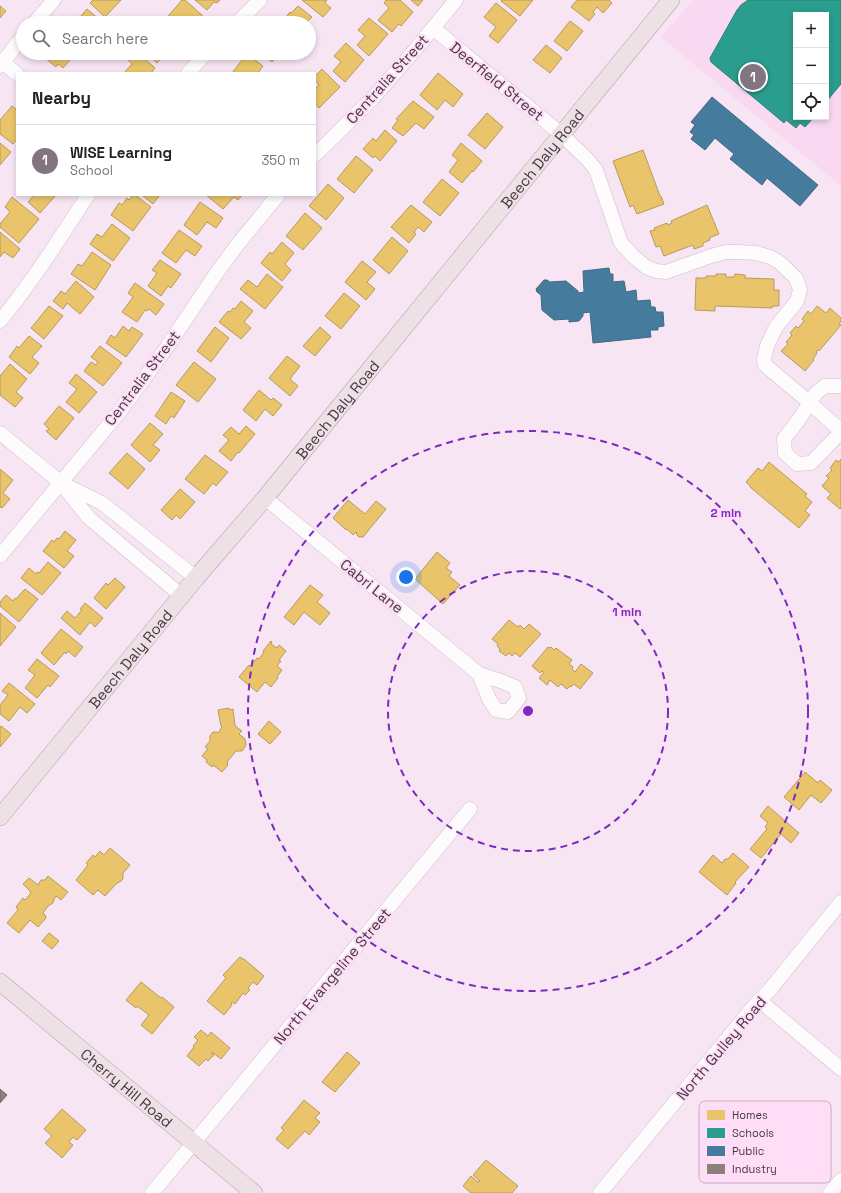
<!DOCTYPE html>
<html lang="en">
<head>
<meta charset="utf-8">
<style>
	body { margin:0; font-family:"Space Grotesk",sans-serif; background:#f2f2f2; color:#222 }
	.controls { position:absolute; right:12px; top:12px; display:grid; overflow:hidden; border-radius:0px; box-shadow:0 2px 6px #0003 }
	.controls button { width:36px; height:36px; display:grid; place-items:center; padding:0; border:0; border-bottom:1px solid #e0e0e0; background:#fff; color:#222; font:20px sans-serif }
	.you { position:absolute; left:406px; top:577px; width:14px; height:14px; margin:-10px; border:3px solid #fff; border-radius:50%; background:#1a73e8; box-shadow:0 0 0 6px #1a73e833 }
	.badge { display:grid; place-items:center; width:26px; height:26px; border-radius:50%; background:#837580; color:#fff; font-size:13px; font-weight:700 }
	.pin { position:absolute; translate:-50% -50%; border:2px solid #fff; box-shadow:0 1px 4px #0006 }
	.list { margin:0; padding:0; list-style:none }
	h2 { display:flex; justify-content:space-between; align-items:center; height:52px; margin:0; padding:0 16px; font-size:17px }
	h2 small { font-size:13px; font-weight:400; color:#767676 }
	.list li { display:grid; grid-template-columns:26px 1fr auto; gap:12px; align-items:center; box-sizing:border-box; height:72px; padding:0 16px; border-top:1px solid #e0e0e0 }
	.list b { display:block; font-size:15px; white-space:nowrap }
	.list p { margin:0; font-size:13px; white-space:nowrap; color:#767676 }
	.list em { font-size:13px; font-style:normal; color:#767676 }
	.icon { flex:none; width:22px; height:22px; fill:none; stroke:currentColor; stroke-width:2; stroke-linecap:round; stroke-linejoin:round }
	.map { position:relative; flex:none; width:841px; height:1193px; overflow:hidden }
	.search { position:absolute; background:#fff; box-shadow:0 2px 6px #0003; left:16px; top:16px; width:300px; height:44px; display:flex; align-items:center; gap:10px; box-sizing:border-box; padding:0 14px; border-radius:22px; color:#767676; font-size:15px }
	.panel { position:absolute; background:#fff; box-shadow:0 2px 6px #0003; left:16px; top:72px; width:300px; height:124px; border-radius:0px }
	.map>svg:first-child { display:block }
	.built { fill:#f8d9f1; fill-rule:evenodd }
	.homes { fill:#e9c46a; stroke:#b89a5e }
	.schools { fill:#2a9d8f; stroke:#327f78 }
	.public { fill:#457b9d; stroke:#456782 }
	.industry { fill:#8a817c; stroke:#756b6b }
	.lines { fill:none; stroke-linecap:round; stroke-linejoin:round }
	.minor-casing { stroke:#cdbfca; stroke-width:15 }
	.major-casing { stroke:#b99fab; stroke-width:18 }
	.minor { stroke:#fefbfd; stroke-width:14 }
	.major { stroke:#ede1e5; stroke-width:17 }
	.ring { fill:none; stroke:#7b2cbf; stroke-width:2; stroke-dasharray:7 5 }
	.labels { text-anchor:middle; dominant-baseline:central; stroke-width:4; stroke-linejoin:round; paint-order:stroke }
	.street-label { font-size:15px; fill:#453842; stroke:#ffddf7 }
	.key { fill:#ffddf7; stroke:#c7acc1; stroke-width:1 }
	.key-label { font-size:11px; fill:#453842 }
	.centre { fill:#7b2cbf; stroke:#ffddf7; stroke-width:2 }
	.ring-label { font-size:12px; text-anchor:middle; font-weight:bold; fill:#7b2cbf; stroke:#ffddf7; stroke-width:4; stroke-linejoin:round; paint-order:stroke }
</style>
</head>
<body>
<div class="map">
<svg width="841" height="1193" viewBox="0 0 841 1193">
	<rect width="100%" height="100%" fill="#f7e5f3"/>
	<path class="built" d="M693 0H841V186L661 37ZM796 15H826V117H796Z"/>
	<path class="homes" d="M93 0H121L105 17 90 3Z
		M182 0H185L204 17 199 23H167L164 21Z
		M195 0H220L217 3 214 2 207 10Z
		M302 0H327L325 3 331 8 323 17Z
		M386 0H400L413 12 401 26 399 24 392 32 378 20 389 8 384 3Z
		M411 0H423L418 6Z
		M502 0H533L520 16 501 1Z
		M577 0H609L612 3 603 13 597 7 593 12 595 14 589 21 571 7Z
		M496 3 517 20 498 43 489 36 496 27 484 17Z
		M0 6 6 11 0 18Z
		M298 6 312 17 306 23H281L290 12 291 13Z
		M87 9 100 20 98 23H72L78 16 80 17Z
		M369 18 388 34 369 56 357 45 365 36 358 30Z
		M570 21 583 31 567 51 554 41Z
		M346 43 364 60 345 82 333 71 341 62 334 56Z
		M546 45 562 58 550 73 533 60Z
		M47 53H76L63 68 58 64 56 67 44 57Z
		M134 53H138L155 68 151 73H124L132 64 128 60Z
		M145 53H170L167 56 164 55 157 63Z
		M257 53H279L272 62 266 57 264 59Z
		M248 55 263 66 258 73H232L243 59 245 60Z
		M322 69 340 87 319 108 315 103V89L319 85 315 80V76Z
		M438 73 463 94 453 107 445 100 437 110 420 95Z
		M413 101 434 117 424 129 416 123 403 136 392 128 398 120 396 119Z
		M12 106 17 110V126L16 128 17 129V139L13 144 0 134V120Z
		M487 113 503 127 485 149 468 135Z
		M385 130 397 141 380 161 375 156 373 158 363 149 373 138 376 141Z
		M0 143 11 152 0 165Z
		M461 143 482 161 473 172 472 171 462 183 449 172 458 160 452 155Z
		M643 150 660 196H661L664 204 637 214 633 205 630 207 613 161Z
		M356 156 373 170 354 193 337 179Z
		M442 179 459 193 440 216 423 202Z
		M328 184 344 198 326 220 309 206Z
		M34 195H56L40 213 28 202Z
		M133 195H135L151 207 133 231 111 215 119 203 122 205 127 198 129 200Z
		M142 195H160L153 204Z
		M206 195H242L238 200 234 197 223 209Z
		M12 197 39 219 19 243 0 227V224L10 212 5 207Z
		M200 202 223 218 216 228 207 222 197 235 184 225Z
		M411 205 432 222 424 232 418 227 414 232 416 234 409 243 391 227Z
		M707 205 719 234 709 238 710 240 703 243V246L694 249 693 245 664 256 660 246 656 247 650 231 655 230 654 228 667 223 668 225 672 223 671 221Z
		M305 213 322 228 303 250 286 236Z
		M112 224 130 238 113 261 90 244 97 234 102 237Z
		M179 230 202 246 195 256 186 250 176 263 162 253Z
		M0 232 20 249 13 258 4 252 0 257Z
		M392 237 408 251 389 274 373 260Z
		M282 242 294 253 285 264 291 270 282 281 261 263 270 252 272 254Z
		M92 252 111 265 95 290 71 274 78 264 82 266Z
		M160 260 181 274 171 288 168 286 161 296 148 286 157 273 152 270Z
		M362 261 376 272 367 282 375 289 366 300 345 282Z
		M267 274 283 287 265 309 240 289 248 280 257 287Z
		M716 274H726V277H734L735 274 745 275V278L774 279V290H779V306H773L772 308 715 306V311L695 310 696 278H706V276H716Z
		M76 281 94 297 80 314 67 303 63 309 53 301 61 291 65 294Z
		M135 283 164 304 156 315 149 309 147 311 145 310 137 322 122 312 133 297 128 293Z
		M344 293 360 306 341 329 325 316Z
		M241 301 253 311 244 322 251 328 241 339 219 322 228 311 230 312 233 308 235 309Z
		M49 306 63 316 44 339 31 328Z
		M817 306 826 313 830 308 841 318V321L839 324 841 325 819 351 818 350 816 352 817 353 813 359 814 360 805 371 781 351 788 344 786 342 792 335 790 333 796 326 798 328 804 321 802 319 808 311 811 314Z
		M123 326 129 331 132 327 143 334 126 357 106 343 111 335 115 338Z
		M215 327 229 338 211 362 197 351Z
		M320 327 331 337 315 356 303 346Z
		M29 336 42 346 32 357 39 363 30 374 9 357 17 346 19 348Z
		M100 346 122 363 103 386 84 371 91 362 96 365 98 362 91 357Z
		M287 356 300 366 290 379 298 386 290 396 269 378Z
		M194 362 216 379 198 402 176 385Z
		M10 364 27 379 16 392 23 398 15 407 0 395V376Z
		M76 374 97 392 79 413 66 402 77 389 69 383Z
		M259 390 271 400 273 398 282 405 273 416 265 409 256 421 243 410Z
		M171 392 185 401 174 418 171 416 166 424 155 416Z
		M59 406 74 418 56 440 46 431 49 429 44 424Z
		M150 423 163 434 153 445 160 450 150 462 131 445Z
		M246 426 255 434 239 453 238 452 231 461 219 451 229 440 223 435 231 427 239 434Z
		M127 453 145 469 128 489 109 473Z
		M205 455 228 472 216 486 213 483 204 494 185 479Z
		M841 459V508L840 509 827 498 831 494 822 486 829 478 826 476 832 470 830 468 836 460 839 462Z
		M769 462 807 494 805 496 812 502 805 511 810 515 799 528 750 487V486L746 482 758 468 762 471Z
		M0 469 13 480 3 493 10 499 2 508 0 507Z
		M180 489 195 502 180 519 176 515 172 520 161 510Z
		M348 500 365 514 376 501 386 509 363 537H359L357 535 356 532 353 535 347 529 346 530 333 518Z
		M65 531 76 540 67 551 74 556 64 568 43 551 52 540 54 542 57 538 59 539Z
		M437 552 450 563 446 568 452 572 449 576 460 585 443 604 415 579Z
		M48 562 61 573 42 595 21 578 29 568 36 574 37 572 39 573Z
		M115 578 125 587 106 609 94 598 106 583 108 585Z
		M310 585 323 595 317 602 330 613 320 625 304 612 294 625 284 617Z
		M25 589 38 599 19 622 0 606V602L6 595 13 601 15 598 16 599Z
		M85 603 103 618 95 627 90 622 80 635 61 618 67 611 75 618 82 610 80 609Z
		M0 613 16 627 0 646Z
		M509 620 518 627 520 625 524 629 529 624 541 634 520 657 515 653 512 656 509 653 506 656 499 651 500 649 497 646 498 644 492 639Z
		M61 629 83 647 75 657 68 651 66 654 65 652 54 665 41 653Z
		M271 641 272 642 271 644 277 648 279 645 286 651 279 660 281 661 277 666 282 670 277 677 278 678 271 687 265 682 257 692 239 677 249 665 250 666 257 658 259 659 264 652 263 651Z
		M548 647 549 648 551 647 554 650 556 648 572 660 569 664 573 667 572 669 575 672 581 664 593 673 580 689 574 684 571 687 570 686 567 689 561 684 558 687 550 680 547 685 539 678 544 672 542 671 540 673 532 666Z
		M37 659 59 676 50 687 48 685 37 698 25 688 35 675 28 670Z
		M9 683 35 704 27 713 20 707 9 721 0 714V705L8 695 2 691Z
		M229 708 230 710 233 709 235 726 242 731 239 734 245 739 246 745 242 751H236L227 762H228L227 764 228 765 222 772 213 765 212 767 206 762 207 760 202 756 208 749 205 747 210 741V736L213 732H217L218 733 222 727 221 726 218 710Z
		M269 721 281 732 270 744 258 734Z
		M1 726 11 734 0 747V727Z
		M805 772 818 783 820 780 832 790 821 803 811 795 799 810 784 797Z
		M768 806 799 833 791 843 781 834 761 858 750 849 767 829 765 827 768 823 760 816Z
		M110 848 130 865 123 873V879L121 881 116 884 105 896 98 890 93 895 76 880 88 865 86 863 93 855 95 857 100 851 104 855Z
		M733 853 749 867 735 882 736 883 727 895 699 872 713 855 722 863 725 859H728Z
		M48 876 68 892 61 900 56 896 54 899 53 903 48 906 43 913 45 915 46 918 38 927 30 920 19 933 7 923 18 910 16 907 23 898 25 900 31 893 29 890 23 884 29 878 38 885 41 880H45Z
		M49 933 59 941 52 949 42 941Z
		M240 957 243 959H244L264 976 257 985 253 982 248 988 250 990 245 995 243 993 235 1004 232 1002 231 1003 232 1005 224 1015 207 1001 226 978 223 975Z
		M141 982 161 998 162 997 174 1007 152 1034 141 1025 149 1015 137 1006 136 1008 126 1000Z
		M201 1030 208 1036 211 1032 230 1048 221 1059 212 1052 211 1053 214 1055 208 1061 206 1059 199 1066 187 1056 194 1047 193 1046 198 1040 194 1037Z
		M347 1052 360 1063 335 1092 322 1082Z
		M304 1100 320 1113 315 1118 320 1122 309 1135 305 1131 288 1149 276 1139 284 1130 281 1128Z
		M62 1109 86 1130 77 1140 73 1137 69 1142 73 1145 62 1158 45 1143 52 1136 44 1129Z
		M486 1160 518 1186 512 1193H471L463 1186 471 1176 478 1182 480 1181 473 1175Z"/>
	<path class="schools" d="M748 0H841V84L826 102V15H796V117H814L805 127 800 123 796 128 786 120 784 123 711 62 710 58 737 10 741 5Z"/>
	<path class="public" d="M712 97 818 185 800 206 767 178 762 185 730 159 734 154 715 138 705 150 691 139 694 135 690 132 695 125 691 122Z
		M609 268 610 274H613V282L624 281 626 292 636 290 637 301 650 300 651 307H655L656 312H663L664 326 658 327V330H650L651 337 593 343 590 312 583 313V316L579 321 569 322V319L554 320 542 310 541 295 537 292 536 289 544 280H547L550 282 566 281 578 291V293L584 292 583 271Z"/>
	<path class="industry" d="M0 1089 7 1095 0 1103Z"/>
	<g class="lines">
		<defs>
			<path id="minor" d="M34 23 54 0
				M237 23 260 0
				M433 28 561 134 588 160 596 170 621 243 633 256 646 267 656 271 666 272 711 256 726 252H739L756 253 770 257 779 262 796 278 800 290 797 301 776 327 767 346 764 359 765 365 772 371 809 402 841 431
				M0 60 17 74
				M0 66 23 36
				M188 73 206 53
				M315 155 372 99 415 50 456 0
				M0 321C33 281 60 238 88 195
				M841 386H825L816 393 800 418 784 439 785 453 797 464 811 463 841 432
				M0 433 60 482 89 518 182 596
				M63 484 102 503 196 578
				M265 498 479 674 489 699 496 710 508 712 519 698 515 687 501 681 479 674
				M0 556 116 416 138 387 167 347 218 271 238 244 278 195
				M759 1000 841 1069
				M152 1193 470 809
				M600 1193 759 1000 768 992 841 902
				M830 1193 841 1180"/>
			<g id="major">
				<path id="s1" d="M0 817 196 578 265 498 671 0"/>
				<path id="s2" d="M0 982 254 1193"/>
			</g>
		</defs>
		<use href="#minor" class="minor-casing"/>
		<use href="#major" class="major-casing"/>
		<use href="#minor" class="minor"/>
		<use href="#major" class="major"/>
	</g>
	<g class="ring">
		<circle cx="528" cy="711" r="140"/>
		<circle cx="528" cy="711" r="280"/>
	</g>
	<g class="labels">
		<g class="street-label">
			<text transform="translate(387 79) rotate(-48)">Centralia Street</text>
			<text transform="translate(497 81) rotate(39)">Deerfield Street</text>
			<text stroke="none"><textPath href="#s1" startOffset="853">Beech Daly Road</textPath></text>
			<text transform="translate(142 378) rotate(-53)">Centralia Street</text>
			<text stroke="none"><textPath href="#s1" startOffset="529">Beech Daly Road</textPath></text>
			<text transform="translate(372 586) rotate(39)">Cabri Lane</text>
			<text stroke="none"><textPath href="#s1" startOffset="205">Beech Daly Road</textPath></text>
			<text transform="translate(332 976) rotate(-50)">North Evangeline Street</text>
			<text transform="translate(721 1048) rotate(-50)">North Gulley Road</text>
			<text stroke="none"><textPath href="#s2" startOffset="165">Cherry Hill Road</textPath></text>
		</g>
	</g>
	<rect x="699" y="1101" width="132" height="82" rx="6" class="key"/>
	<rect x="707" y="1110" width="18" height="10" fill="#e9c46a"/>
	<rect x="707" y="1128" width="18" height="10" fill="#2a9d8f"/>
	<rect x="707" y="1146" width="18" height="10" fill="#457b9d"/>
	<rect x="707" y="1164" width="18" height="10" fill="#8a817c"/>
	<g class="key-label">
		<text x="732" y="1119">Homes</text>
		<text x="732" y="1137">Schools</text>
		<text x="732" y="1155">Public</text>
		<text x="732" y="1173">Industry</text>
	</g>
	<circle cx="528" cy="711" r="6" class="centre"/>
	<g class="ring-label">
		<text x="726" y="517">2 min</text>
		<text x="627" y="616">1 min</text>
	</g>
</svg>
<div class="controls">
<button>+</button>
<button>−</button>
<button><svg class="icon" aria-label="locate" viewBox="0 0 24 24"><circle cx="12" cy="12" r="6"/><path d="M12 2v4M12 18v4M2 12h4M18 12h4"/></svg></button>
</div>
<div class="you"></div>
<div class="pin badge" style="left:753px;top:77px">1</div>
<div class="search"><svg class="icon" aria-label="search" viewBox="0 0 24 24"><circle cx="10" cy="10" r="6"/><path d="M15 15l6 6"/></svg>Search here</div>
<section class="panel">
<h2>Nearby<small></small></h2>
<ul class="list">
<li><span class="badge">1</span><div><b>WISE Learning</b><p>School</p></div><em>350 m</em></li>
</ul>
</section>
</div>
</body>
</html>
